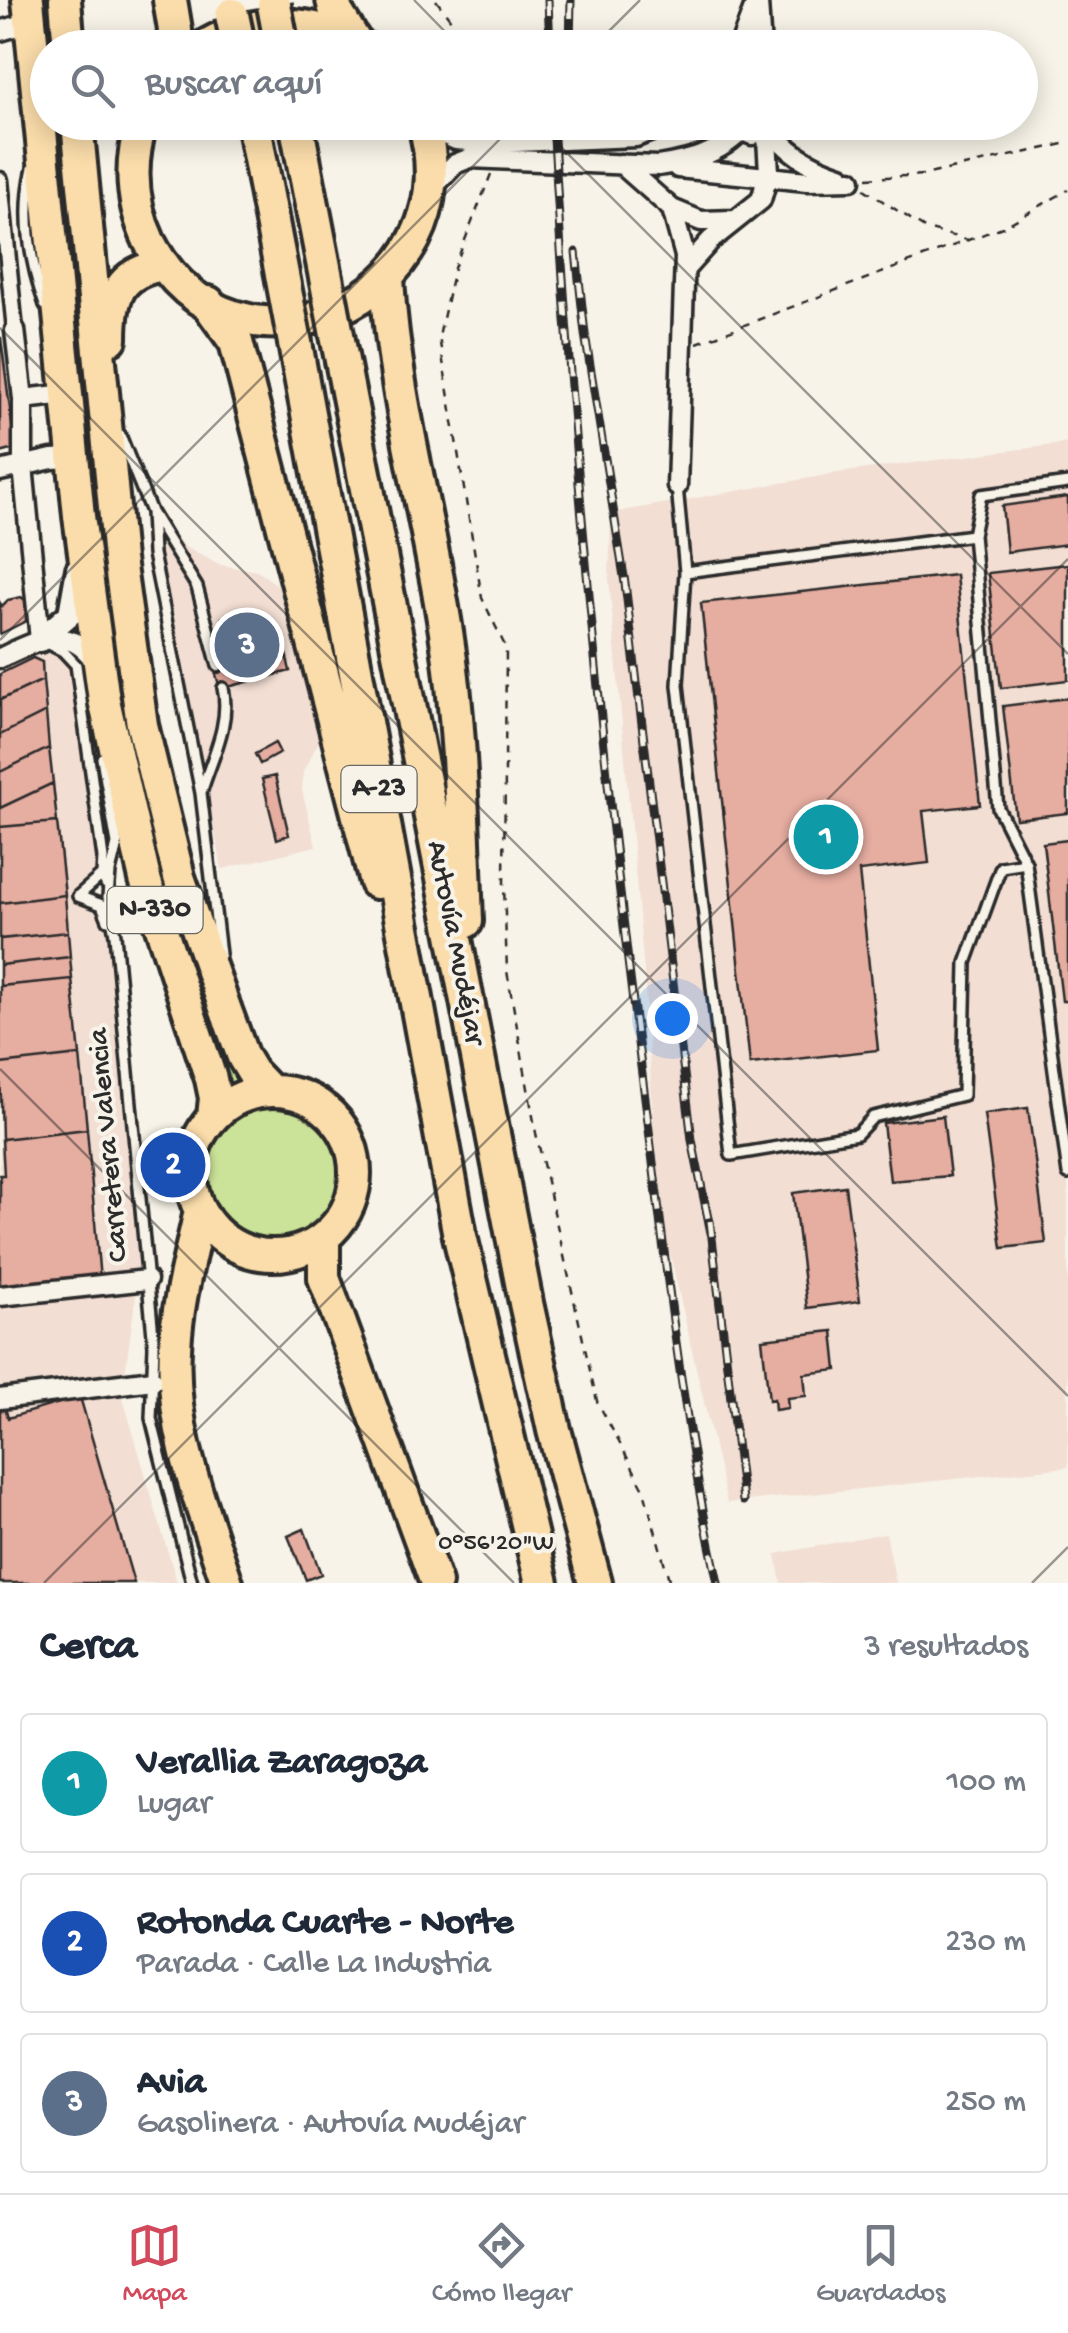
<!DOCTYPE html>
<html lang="es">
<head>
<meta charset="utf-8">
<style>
	body { margin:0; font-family:"Gochi Hand",sans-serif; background:#f6f6f7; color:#1f2937 }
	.you { position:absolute; left:672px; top:1018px; width:35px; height:35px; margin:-25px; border:8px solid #fff; border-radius:50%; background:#1a73e8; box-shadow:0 0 0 15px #1a73e833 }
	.badge { display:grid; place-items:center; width:65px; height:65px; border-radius:50%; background:#d1495b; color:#fff; font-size:32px; font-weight:700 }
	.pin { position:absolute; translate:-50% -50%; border:5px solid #fff; box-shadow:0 2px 10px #0006 }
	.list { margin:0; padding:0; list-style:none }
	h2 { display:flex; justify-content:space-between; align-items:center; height:130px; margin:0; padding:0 40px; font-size:42px }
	h2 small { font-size:32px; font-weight:400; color:#747a83 }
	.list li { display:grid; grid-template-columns:65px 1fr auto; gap:30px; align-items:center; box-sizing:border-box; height:140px; margin:0 20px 20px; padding:0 20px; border:2px solid #e0e1e3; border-radius:10px }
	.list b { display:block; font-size:38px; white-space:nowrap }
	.list p { margin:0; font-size:32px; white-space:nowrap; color:#747a83 }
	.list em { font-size:32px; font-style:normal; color:#747a83 }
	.icon { flex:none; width:55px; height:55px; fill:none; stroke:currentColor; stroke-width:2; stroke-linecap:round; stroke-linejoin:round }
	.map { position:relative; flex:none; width:1068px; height:1583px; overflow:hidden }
	.search { position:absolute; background:#fff; box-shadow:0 5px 25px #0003; left:30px; right:30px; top:30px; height:110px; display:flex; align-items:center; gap:25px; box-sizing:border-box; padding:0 35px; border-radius:55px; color:#747a83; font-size:38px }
	.sheet { height:610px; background:#fff }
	nav { display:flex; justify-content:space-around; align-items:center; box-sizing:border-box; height:140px; border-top:2px solid #e0e1e3; background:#fff; font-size:28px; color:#747a83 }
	nav a { display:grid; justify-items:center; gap:5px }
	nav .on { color:#d1495b }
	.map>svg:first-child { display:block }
	.built { fill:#f2ded3 }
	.green { fill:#cbe398; stroke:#7b8762; stroke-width:2.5 }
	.building { fill:#e6ada1; stroke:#2b2b2b; stroke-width:2.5 }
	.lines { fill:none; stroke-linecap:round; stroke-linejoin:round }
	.service-casing { stroke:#2b2b2b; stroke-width:16 }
	.pedestrian-casing { stroke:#2b2b2b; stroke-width:21 }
	.minor-casing { stroke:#2b2b2b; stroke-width:25 }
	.tertiary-casing { stroke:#2b2b2b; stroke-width:30 }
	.trunk-casing { stroke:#2b2b2b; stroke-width:38 }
	.motorway-casing { stroke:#2b2b2b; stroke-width:40 }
	.path { stroke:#2b2b2b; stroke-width:2.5; stroke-dasharray:8 8; stroke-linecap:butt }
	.service { stroke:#f7f3e8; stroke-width:9 }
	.pedestrian { stroke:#f7f3e8; stroke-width:14 }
	.minor { stroke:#f7f3e8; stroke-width:18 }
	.tertiary { stroke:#f7f3e8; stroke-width:22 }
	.trunk { stroke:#fbddab; stroke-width:30 }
	.motorway { stroke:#fbddab; stroke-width:32 }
	.rail-casing { stroke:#2b2b2b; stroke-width:9 }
	.rail { stroke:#f7f3e8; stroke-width:5; stroke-dasharray:15; stroke-linecap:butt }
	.motorway-bridge-casing { stroke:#2b2b2b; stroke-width:40; stroke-linecap:butt }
	.motorway-bridge { stroke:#fbddab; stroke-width:32 }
	.ticks { fill:none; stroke:#2b2b2b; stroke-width:2.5; stroke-opacity:0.45 }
	.labels { text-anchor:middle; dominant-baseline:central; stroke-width:8; stroke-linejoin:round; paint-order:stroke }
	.shield { fill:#f7f3e8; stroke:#686764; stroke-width:2.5 }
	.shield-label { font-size:28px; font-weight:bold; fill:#2b2b2b }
	.street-label { font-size:30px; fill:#2b2b2b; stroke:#f7f3e8 }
	.ticks-label { font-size:25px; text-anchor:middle; fill:#2b2b2b; stroke:#f7f3e8; stroke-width:8; stroke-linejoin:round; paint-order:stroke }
</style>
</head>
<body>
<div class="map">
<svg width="1068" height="1583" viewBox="0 0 1068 1583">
	<rect width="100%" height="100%" fill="#f7f3e8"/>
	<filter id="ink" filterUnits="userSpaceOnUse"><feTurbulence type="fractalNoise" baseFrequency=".01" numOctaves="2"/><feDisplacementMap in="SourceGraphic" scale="20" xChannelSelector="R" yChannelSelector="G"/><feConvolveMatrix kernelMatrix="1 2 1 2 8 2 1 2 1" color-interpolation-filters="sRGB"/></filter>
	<g filter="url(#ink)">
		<path class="built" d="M1068 443V1467L727 1503 658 1201 644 971 609 579 611 513 844 472Z
			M172 533 185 547 221 565 257 571 279 586 320 739 303 772 302 790 316 846 222 869 160 551Z
			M32 652 60 655 70 667 87 767 98 856V868L90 883 91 904 109 928 140 1265 122 1395 177 1583H0V665Z
			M886 1533 896 1583H781L776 1554Z"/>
		<path class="green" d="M55 123H68L105 523 205 986 238 1082 237 1086 228 1090 165 913 93 577Z
			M203 1174a69 69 0 1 1 138 0a69 69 0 1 1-138 0Z"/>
		<path class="building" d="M1 338 15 449 0 453V338Z
			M1068 497V544L1007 552 1002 506Z
			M1068 564V680L1001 688 988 573Z
			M956 575 980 805 923 811 929 863 859 871 878 1050 750 1064 701 603Z
			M21 597 25 600 26 621 0 634V603L2 606 8 600Z
			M244 609 245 612 256 610 262 633 256 634 261 655 285 649 290 671 220 689 214 667 239 661 234 640 228 641 222 618Z
			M33 658 42 662 43 680 0 700V674Z
			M43 680 46 712 0 735V700Z
			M1068 698V813L1016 819 1003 706Z
			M46 712 49 748 0 772V735Z
			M275 743 280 753 260 764 255 754Z
			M49 748 53 783 0 808V772Z
			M275 776 289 835 277 839 262 779Z
			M53 783 57 822 0 827V808Z
			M57 822 65 895 0 903V827Z
			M1068 840V1001H1062L1043 843Z
			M65 895 68 932 0 939V903Z
			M68 932 70 957 0 965V939Z
			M70 957 72 979 0 986V965Z
			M72 979 80 1055 0 1064V986Z
			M80 1055 87 1129 2 1139 0 1064Z
			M1028 1108 1046 1243 1002 1248 984 1114Z
			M943 1116 950 1176 890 1181 883 1123Z
			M87 1129 100 1280 0 1289V1175H4L2 1139Z
			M845 1186 860 1301 807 1308 793 1193Z
			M833 1331 837 1370 804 1374 806 1396 787 1398 788 1408 775 1410 774 1399 769 1400 762 1339Z
			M80 1397 134 1583H0V1405L4 1404 8 1418Z
			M304 1529 321 1574 306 1580 288 1536Z"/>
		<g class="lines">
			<defs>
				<path id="service" d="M33 168C22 214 30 262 45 305
					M120 435 151 512 197 587 218 666
					M1068 483 981 495 973 535 998 808 1026 863 1068 1174
					M677 486 685 572 973 535
					M151 512 153 554 201 793 220 954
					M685 572 678 685 731 1155 857 1134 873 1117 963 1095 966 963 1001 867 1026 863
					M47 643 63 651 76 665 103 858 102 875 106 884
					M102 758 117 844 110 872 108 897 115 935 154 1346 151 1418 192 1583
					M202 790C212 758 231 722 223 688
					M78 896 102 905 108 920
					M78 896 102 875"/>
				<path id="pedestrian" d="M0 180 15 330"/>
				<path id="minor" d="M758 3 761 48
					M0 31 31 22
					M739 48 757 0
					M724 122 752 135
					M766 124C786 151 809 166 841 176
					M424 125 456 140 493 143 636 137 674 122
					M669 127 699 122
					M621 164 672 209 685 256 677 486
					M678 168 807 181 851 180
					M431 189 455 164 470 158 658 166C692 161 727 152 748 122
					M672 209 701 221 734 220
					M686 268 711 240 761 200 769 172 766 122
					M15 330 23 399V466L40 640
					M23 399 67 394
					M0 471 52 459 74 458
					M0 658C36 641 71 621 97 665
					M0 1296 147 1280
					M0 1399 153 1380"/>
				<path id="tertiary" d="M40 640 70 614 78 569"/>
				<path id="trunk" d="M28 0 79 516 104 700 145 879 211 1079 215 1098 213 1117
					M65 0 69 48
					M202 48C253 16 314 17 364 48
					M77 122 119 559 142 725 179 877 225 1008 243 1057 252 1072 270 1091
					M142 122C129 162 131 203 149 241 232 404 477 301 423 122
					M111 339C111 296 118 272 164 265
					M191 1173a82 82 0 1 1 164 0a82 82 0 1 1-164 0Z
					M200 1211C190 1257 177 1303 175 1349 170 1430 202 1507 227 1583
					M324 1237V1278L436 1583"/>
				<path id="motorway" d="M170 0 175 30 173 48
					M333 0 336 12 354 41
					M253 122 287 301
					M296 122 329 293
					M387 279C394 398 428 514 446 632 461 728 462 824 466 921
					M208 303 236 342 376 882
					M337 335 526 1303 554 1430 595 1583
					M295 343 460 1236 542 1583"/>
			</defs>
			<use href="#service" class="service-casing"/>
			<use href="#pedestrian" class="pedestrian-casing"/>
			<use href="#minor" class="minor-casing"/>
			<use href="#tertiary" class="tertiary-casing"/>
			<use href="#trunk" class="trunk-casing"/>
			<use href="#motorway" class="motorway-casing"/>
			<path class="path" d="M436 0 472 48
				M491 174 454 268 439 337 482 598 506 648 504 885 507 971 536 1133 597 1401 643 1487 670 1583
				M867 178 924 175 1068 143
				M864 189 926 229 968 240
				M697 343 1005 226 1068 190"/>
			<use href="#service" class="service"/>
			<use href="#pedestrian" class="pedestrian"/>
			<use href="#minor" class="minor"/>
			<use href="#tertiary" class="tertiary"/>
			<use href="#trunk" class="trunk"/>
			<use href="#motorway" class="motorway"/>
			<defs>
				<path id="rail" d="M548 0 550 48
					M570 48 571 0
					M553 122C572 451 604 780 646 1106 666 1265 683 1426 718 1583
					M576 252 585 334 625 583 692 1140 711 1233
					M710 1221 743 1501"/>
			</defs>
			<use href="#rail" class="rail-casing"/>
			<use href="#rail" class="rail"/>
			<defs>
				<path id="motorway-bridge" d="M274 5 282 47
					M232 15 239 48
					M329 293 337 335
					M287 301 295 343"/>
			</defs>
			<use href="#motorway-bridge" class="motorway-bridge-casing"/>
			<use href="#motorway-bridge" class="motorway-bridge"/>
		</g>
	</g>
	<path class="ticks" d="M414 0 461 48M592 48 640 0M536 122 1068 654M0 328 1068 1396M0 640 517 122M0 1069 514 1583M44 1583 1068 559M1032 1583 1068 1547"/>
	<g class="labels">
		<g class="shield">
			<rect x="341.5" y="766" width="75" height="46" rx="8"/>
			<rect x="107.5" y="887" width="95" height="46" rx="8"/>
		</g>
		<g class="shield-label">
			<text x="379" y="789">A-23</text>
			<text x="155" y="910">N-330</text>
		</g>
		<g class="street-label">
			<text transform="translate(454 943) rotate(79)">Autovía Mudéjar</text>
			<text transform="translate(110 1145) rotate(-95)">Carretera Valencia</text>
		</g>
	</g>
	<g class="ticks-label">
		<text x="496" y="1549">0°56'20"W</text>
	</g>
</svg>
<div class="you"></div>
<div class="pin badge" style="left:826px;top:837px;background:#0f9aa8">1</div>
<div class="pin badge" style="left:173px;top:1165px;background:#1a4fb4">2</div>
<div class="pin badge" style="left:247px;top:645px;background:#5c6f8a">3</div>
<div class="search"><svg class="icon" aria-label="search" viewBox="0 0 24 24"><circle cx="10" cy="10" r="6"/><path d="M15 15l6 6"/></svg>Buscar aquí</div>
</div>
<section class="sheet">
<h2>Cerca<small>3 resultados</small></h2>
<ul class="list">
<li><span class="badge" style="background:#0f9aa8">1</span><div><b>Verallia Zaragoza</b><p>Lugar</p></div><em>100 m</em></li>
<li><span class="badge" style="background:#1a4fb4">2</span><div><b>Rotonda Cuarte - Norte</b><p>Parada · Calle La Industria</p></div><em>230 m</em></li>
<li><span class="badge" style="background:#5c6f8a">3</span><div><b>Avia</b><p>Gasolinera · Autovía Mudéjar</p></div><em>250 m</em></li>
</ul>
</section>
<nav>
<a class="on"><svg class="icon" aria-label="map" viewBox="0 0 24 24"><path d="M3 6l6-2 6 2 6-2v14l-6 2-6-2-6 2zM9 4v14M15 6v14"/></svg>Mapa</a>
<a><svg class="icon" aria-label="directions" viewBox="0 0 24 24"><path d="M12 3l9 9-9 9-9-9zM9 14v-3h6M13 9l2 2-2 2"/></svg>Cómo llegar</a>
<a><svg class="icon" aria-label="saved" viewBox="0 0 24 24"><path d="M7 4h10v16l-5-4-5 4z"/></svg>Guardados</a>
</nav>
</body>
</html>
